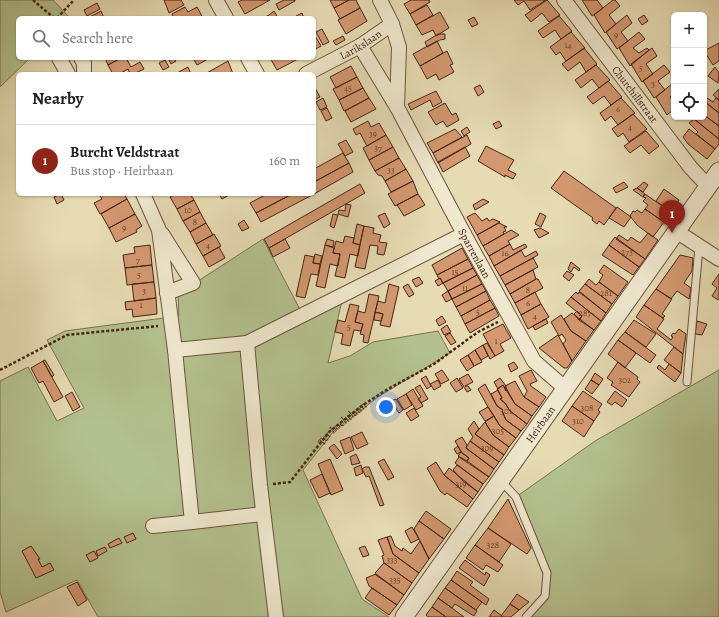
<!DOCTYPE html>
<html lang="en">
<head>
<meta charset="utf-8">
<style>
	body { margin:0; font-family:Alegreya,serif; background:#f2f2f2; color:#202124 }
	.controls { position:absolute; right:12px; top:12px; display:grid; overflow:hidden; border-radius:6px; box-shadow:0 1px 3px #0004 }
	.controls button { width:36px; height:36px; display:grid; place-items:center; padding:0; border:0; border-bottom:1px solid #e0e0e0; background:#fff; color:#202124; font:20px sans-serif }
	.you { position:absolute; left:386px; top:407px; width:14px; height:14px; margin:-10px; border:3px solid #fff; border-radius:50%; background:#1a73e8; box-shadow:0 0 0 6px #1a73e833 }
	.badge { display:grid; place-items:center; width:26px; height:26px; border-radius:50%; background:#8f2418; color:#fff; font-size:13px; font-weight:700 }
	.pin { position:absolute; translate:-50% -33px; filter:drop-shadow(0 1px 2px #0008) }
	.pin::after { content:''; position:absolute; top:21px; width:14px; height:12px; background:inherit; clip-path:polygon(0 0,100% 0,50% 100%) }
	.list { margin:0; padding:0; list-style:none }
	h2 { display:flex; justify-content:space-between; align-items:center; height:52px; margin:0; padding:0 16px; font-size:17px }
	h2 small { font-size:13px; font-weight:400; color:#757577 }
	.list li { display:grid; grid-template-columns:26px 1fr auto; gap:12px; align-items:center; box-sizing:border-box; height:72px; padding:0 16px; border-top:1px solid #e0e0e0 }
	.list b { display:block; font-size:15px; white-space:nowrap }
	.list p { margin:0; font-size:13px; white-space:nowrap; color:#757577 }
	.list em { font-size:13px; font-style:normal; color:#757577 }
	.icon { flex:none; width:22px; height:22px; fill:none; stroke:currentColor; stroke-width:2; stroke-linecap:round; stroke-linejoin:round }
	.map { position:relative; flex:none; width:719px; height:617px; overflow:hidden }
	.search { position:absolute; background:#fff; box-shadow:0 1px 3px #0004; left:16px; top:16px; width:300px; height:44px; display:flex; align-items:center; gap:10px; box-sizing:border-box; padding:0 14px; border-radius:6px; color:#757577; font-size:15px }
	.panel { position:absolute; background:#fff; box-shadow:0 1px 3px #0004; left:16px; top:72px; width:300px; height:124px; border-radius:6px }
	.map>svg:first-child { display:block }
	.green { fill:#b3c18e; stroke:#7c7252 }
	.building { fill:#d39870; stroke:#462415 }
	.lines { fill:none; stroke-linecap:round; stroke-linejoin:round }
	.service-casing { stroke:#6e523c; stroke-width:9 }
	.minor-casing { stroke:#6e523c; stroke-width:16 }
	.tertiary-casing { stroke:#6e523c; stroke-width:19 }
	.path { stroke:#462415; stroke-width:2.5; stroke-dasharray:3 2; stroke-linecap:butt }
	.service { stroke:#efe8ce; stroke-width:7 }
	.minor { stroke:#efe8ce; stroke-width:14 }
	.tertiary { stroke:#efe8ce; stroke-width:17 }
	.labels { text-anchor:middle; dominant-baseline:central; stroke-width:4; stroke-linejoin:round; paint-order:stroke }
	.number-label { font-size:9px; fill:#69412c }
	.street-label { font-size:11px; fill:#462415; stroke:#efe8ce }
</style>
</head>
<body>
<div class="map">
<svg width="719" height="617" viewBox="0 0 719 617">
	<rect width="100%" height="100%" fill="#e6dbb3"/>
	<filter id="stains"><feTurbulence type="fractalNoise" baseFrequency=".005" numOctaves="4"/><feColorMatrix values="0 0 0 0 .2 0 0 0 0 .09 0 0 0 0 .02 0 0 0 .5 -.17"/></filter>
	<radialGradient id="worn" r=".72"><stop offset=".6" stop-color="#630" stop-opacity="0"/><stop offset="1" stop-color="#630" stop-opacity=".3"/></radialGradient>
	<path class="green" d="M0 0H53L70 18H18V58H30L0 87Z
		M263 239 305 319 342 300 328 363 350 356 373 342 438 331 450 353 378 397 334 431 303 470 362 599 389 617H98L77 580 6 612 0 592V381L28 367 57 421 84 408 47 340 65 331 179 316 178 294Z
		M719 370V617H526L545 596 547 573 516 497 595 441Z"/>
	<path class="building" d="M164 0H181L184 5 169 13Z
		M242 0H270L245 14 238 2Z
		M284 0H295V1L279 10 276 4Z
		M330 0H349L334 8Z
		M349 0H356L360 8 340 19 334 8Z
		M411 0H429L430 2 410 14 404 4Z
		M514 0H546L530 10 524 1 518 5Z
		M547 0 560 15 549 22 542 13 531 22 525 15Z
		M582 0H597L603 8 592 16Z
		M613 0H615L620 6 609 15 616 24 605 33 594 15Z
		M97 3 100 9 87 16 84 10Z
		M427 5 433 15 416 25 410 14Z
		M185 7 188 12 197 7 203 18H174L172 14Z
		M360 8 367 21 346 34 338 20Z
		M101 11 104 18H88Z
		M274 11 278 18H263L269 15Z
		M440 12 449 28 436 36 433 30 422 35 416 25Z
		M302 13 304 18H297L296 16Z
		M627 15 632 23 621 32 628 41 617 49 606 32Z
		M644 15 648 21 642 25 638 19Z
		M559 16 572 31 561 39 555 30 543 38 538 31Z
		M474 17 478 24 472 27 468 20Z
		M322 29 329 42 323 45 316 32Z
		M571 32 585 48 566 61 560 52 556 55 550 47Z
		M639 32 645 39 633 48 639 53 647 48 649 50 630 66 619 48Z
		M314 34 321 46 314 50Z
		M438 34H445V39L440 40 427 47 425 42Z
		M343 36 345 40 336 45 333 41Z
		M437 41 443 53 420 66 413 54Z
		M719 43V61L713 65 704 51Z
		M584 48 597 64 586 72 580 62 568 71 562 64Z
		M652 48 657 56 646 64 653 74 642 82 631 64Z
		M447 51 453 64 450 65 454 72 439 80 436 74 427 79 420 66Z
		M105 58H121L108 65Z
		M121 58H126L131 67 140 62 144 69 134 74H130L128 69 119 74H113L108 65Z
		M168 58H174L176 61 171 64Z
		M193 58H210L197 65Z
		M270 58H300L277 70Z
		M165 60 169 67 163 70 159 63Z
		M228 61 233 74H205Z
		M596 65 610 80 599 88 592 79 581 88 575 80Z
		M664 65 670 72 658 81 665 90 654 98 643 81Z
		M351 66 357 77 336 88 330 77Z
		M188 67 191 74H178L177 73Z
		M715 67 719 73 718 83 708 76Z
		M357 77 363 88 339 100 333 89Z
		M608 81 622 97 611 105 604 96 593 104 587 97Z
		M673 83 674 95 670 97 674 102V109L667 115 656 97Z
		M480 85 484 92 478 96 474 88Z
		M314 86 320 97 314 100Z
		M363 88 369 98 344 111 339 100Z
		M719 89V100L713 95Z
		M436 91 442 102 433 107 430 100 411 110 408 104Z
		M323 98 327 107 320 110 316 102Z
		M369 98 376 109 351 122 345 111Z
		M621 98 635 113 618 125 611 116 605 121 600 113Z
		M707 98 713 102 716 98 719 100V113L705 102Z
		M704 101 719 113V126L704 115Z
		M445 103 452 115 456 113 459 120 447 127 443 121 436 125 428 112Z
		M327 108 332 118 326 121 321 111Z
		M633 114 647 129 629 142 623 133 618 137 612 129Z
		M704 115 719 126V139L694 119 696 117H704Z
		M694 119 719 139V144L715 149 696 134 698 132 689 123Z
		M368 121 371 127 379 123 386 135 367 146 360 133 356 135 353 129Z
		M499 121 502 126 496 129 493 124Z
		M467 127 470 132 464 136 461 131Z
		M455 129 462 137 433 153 427 143Z
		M689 129 715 149 707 159 688 144 683 137Z
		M646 131 659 146 649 154 641 145 630 153 624 146Z
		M386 135 393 147 369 160 363 148Z
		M467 135 471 144 438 163 433 153Z
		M346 140 353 152 345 156 338 144Z
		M486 146 514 160 508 170 516 174 513 179 505 175V177L478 161Z
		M393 147 399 158 375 171 369 160Z
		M465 147 470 156 443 172 438 162Z
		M343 153 349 163 314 182V169Z
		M399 158 406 169 385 181 382 176 378 175 375 171Z
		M349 163 353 172 314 194V182Z
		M406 169 413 181 391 192 385 181Z
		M564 171 616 208 604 225 599 221 597 224 592 220 593 218 551 188Z
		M413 181 418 194 395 206 388 194Z
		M624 182 628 187 616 193 613 188Z
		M644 182 648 185 643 192 637 188Z
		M360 184 365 193 269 248 264 239Z
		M637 188 645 194 643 197 633 190Z
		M664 189 679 200 671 212 656 201Z
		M61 194 64 200 57 204 54 197Z
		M103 194H124L127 199 100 214 94 203 102 199 100 196Z
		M176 194H190L194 200 177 209 170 197Z
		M219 194H231L222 199Z
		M267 194H292L256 213 250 203Z
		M292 194H314L261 222 256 213Z
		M418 194 425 205 404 216 397 205Z
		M645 194 671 212 664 222 645 209 648 205 643 201 646 198 643 197Z
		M127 199 135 214 109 228 101 214Z
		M483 199 489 202 475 210 473 205Z
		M194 200 200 212 183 221 177 209Z
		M346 204 351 205 348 217 338 214 339 210 345 211Z
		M617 207 631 217 624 227 609 218Z
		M645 209 664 222 653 237 637 225 630 216 633 211 635 212 637 210 642 213Z
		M200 212 206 223 190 232 183 221Z
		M385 213 390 224 384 228 378 216Z
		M475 213 482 221 487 218 489 221 493 219 500 222 477 235 467 217Z
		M540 213 546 216 541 227 535 224Z
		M135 214 142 226 136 230 137 232 116 242 109 228Z
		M333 214 338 215 334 228 330 226Z
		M244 220 249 228 242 231 238 224Z
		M206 223 213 235 196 244 190 232Z
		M499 223 507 227H504L506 231 503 232 504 234 483 246 477 235Z
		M357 224 364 226 360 245 353 243Z
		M364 226 374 228 373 233 381 235 379 242 387 243 384 255 377 254 378 246 370 245 365 269 355 267Z
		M540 228 549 233 539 238 534 230Z
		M511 230 519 235 508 241 510 244 489 256 483 246Z
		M648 233 658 240 645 259 616 239 619 235 628 241 631 237 640 243Z
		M214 234 221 246 203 256 196 244Z
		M345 236 354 238 353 243 360 245 358 256 350 254 345 278 335 276 340 254 333 253 336 241 343 243Z
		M615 237 645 259 639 267 609 245Z
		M285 239 290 248 273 257 269 248Z
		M327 239 334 241 333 247 325 245Z
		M510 244 513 250 525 244 527 247 494 266 489 256Z
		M150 245 152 265 125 268 123 255 135 253 134 247Z
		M325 245 334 248 333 253 340 254 338 266 330 264 325 288 316 286Z
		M609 245 639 267 633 275 602 255Z
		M219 247 225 258 209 267 203 256Z
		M462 248 468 259 437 275 432 265Z
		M521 250 525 257 536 251 538 255 500 276 494 266Z
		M315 254 322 256 320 264 313 263Z
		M305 255 314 257 313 263 320 264 318 275 311 274 305 298 296 296Z
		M680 255 693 258 692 271 684 283 691 288 689 299 677 291 671 299 656 289Z
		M533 258 538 267 505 285 500 276Z
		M468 259 473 268 443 283 440 278 439 279 437 275Z
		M571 262 580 269 579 271 574 267 571 272 568 269Z
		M152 265 154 282 127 285 125 268Z
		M604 265 628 282 618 296 599 282 603 275 599 272Z
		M473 268 477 275 448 291 443 283Z
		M533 270 536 279 510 294 505 285Z
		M567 271 574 275 569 281 563 276Z
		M719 274V298L718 300 712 296 717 288 712 284Z
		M477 275 482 284 452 299 448 291Z
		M419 277 423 283 416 287 412 280Z
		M440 278 443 283 438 286 435 281Z
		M536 279H538L543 288 515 303 510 294Z
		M589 279 596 285 599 282 618 296 612 304 585 284Z
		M154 282 156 298 134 301 132 284Z
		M389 284 399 287 390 327 380 325 383 314 375 312 378 301 385 303Z
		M408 284 414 294 409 297 403 287Z
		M482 284 486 291 456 307 452 299Z
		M585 284 612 304 606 313 579 291Z
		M656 289 672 299 662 314 665 316 663 318 644 305Z
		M448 291 452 299 446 302 442 295Z
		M486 291 490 300 461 316 456 307Z
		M535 292 541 304 521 315 515 303Z
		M576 292 578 294 579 292 606 313 601 321 571 297Z
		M369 294 379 296 368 343 363 342 364 335 360 334 363 324 355 322 358 311 365 313Z
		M571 297 601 321 594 330 579 320 582 316 566 303Z
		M156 298 157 314 133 317 132 309 126 310 125 302Z
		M490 300 495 308 465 324 461 316Z
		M350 304 359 306 355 322 363 324 361 331 354 330 350 346 341 344 343 334 335 332 338 320 345 322Z
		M541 304 549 317 528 329 521 315Z
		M644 305 664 319 657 329 671 340 673 337 671 336 673 333 675 334 679 329 686 334 683 354 636 317Z
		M495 308 499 316 470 333 465 324Z
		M577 311 582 316 579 320 574 314Z
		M375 312 383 314 381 321 374 320Z
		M572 313 594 330 586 341 571 331 564 319Z
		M561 315 571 331 586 341 572 361 563 344 566 340 562 334 559 336 551 322Z
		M442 316 446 322 439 326 436 320Z
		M546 319 548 323 535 330 533 326Z
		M634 320 656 334 646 347 625 332Z
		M697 321 707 324 702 335 695 334Z
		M503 324 511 338 500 344 504 351 495 356 483 334Z
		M447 325 451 332 444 335 441 329Z
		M625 332 656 355 650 363 618 340Z
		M450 333 456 342 451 345 445 336Z
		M558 335 572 361 567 368H564L539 348Z
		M618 340 636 353 625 368 608 354Z
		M487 343 495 356 490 359 483 345Z
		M483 345 488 356 481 360 475 350Z
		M674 347 683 354 681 373 664 360Z
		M475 350 482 362 474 366 468 355Z
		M468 355 474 366 467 371 460 360Z
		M45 360 54 375 52 377 43 361Z
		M43 361 63 397 54 402 43 381 39 383 31 368Z
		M514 362 518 368 511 372 508 365Z
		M618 362 638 377 637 379 640 382 629 397 611 385 613 382 607 378Z
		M669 364 681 373 675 382 657 368 659 365 665 370Z
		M442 370 449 380 441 384 435 374Z
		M531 370 537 381 530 384 531 386 546 397 539 407 524 397 527 391 519 376Z
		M595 373 603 379 599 385 591 380Z
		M468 374 473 382 465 386H468L471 390 467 392 459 379Z
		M426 376 431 386 427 389 421 379Z
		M457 378 463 388 456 392 450 383Z
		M500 378 506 386V391L503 385 498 389 494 382Z
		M438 380 441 386 434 390 430 384Z
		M591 380 599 385 592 394 585 389Z
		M515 381 524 397 539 407 532 416 515 404 505 386Z
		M485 384 497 406 503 410 502 411 506 420 521 431 516 438 500 426 488 407 478 389Z
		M420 385 428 399 421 403 418 399 421 397 415 388Z
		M503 385 515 404 532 416 527 424 510 411 505 403 500 399 502 398 497 389Z
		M413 389 423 406 416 410 406 394Z
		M498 390 502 398 500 399 505 403 510 411 527 424 521 431 506 420 502 411 503 410 497 406 491 394Z
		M583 391 602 404 598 410 600 412 594 421 572 406Z
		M615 391 627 400 622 407 615 402 612 405 607 402Z
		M72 392 80 407 73 411 65 396Z
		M406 394 412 405 404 410 397 399Z
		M396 399 403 410 399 413 391 401Z
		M572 406 594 421 584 437 562 421Z
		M488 407 494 416 485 421 479 412Z
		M414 408 419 416 411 421 406 413Z
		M494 416 500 426 516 438 509 447 493 435 485 422Z
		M474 421 479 429 475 434 504 455 499 462 470 441 473 437 468 429Z
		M485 422 493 435 509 447 504 455 475 434Z
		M362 432 368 444 357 449 351 437Z
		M350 437 354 450 345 454 340 441Z
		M462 437 467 445 466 448 494 469 489 477 467 461 469 458 462 453 455 441Z
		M470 441 499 462 494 469 466 448Z
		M334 444 342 454 337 459 329 448Z
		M458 446 461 452 457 454 454 449Z
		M461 452 469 458 467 461 458 456Z
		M356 454 360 463 352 465 350 457Z
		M459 457 489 477 483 484 455 463Z
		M330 459 343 490 331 495 318 464Z
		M384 459 394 477 388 480 378 462Z
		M436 462 444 475 473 499 467 507 447 493 445 495 440 491 427 468Z
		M361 465 363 473 356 476 354 468Z
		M457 465 483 484 478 492 463 481 453 470Z
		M365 467H369L384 505 380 506 369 476 366 477 362 469Z
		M449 468 478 492 473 499 444 475Z
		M322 474 330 493 319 498 310 480Z
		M508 499 531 548 527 554 488 528Z
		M426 511 451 529 444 539 419 521Z
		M419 521 444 539 429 559 414 529Z
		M412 527 419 539 411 543 405 531Z
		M488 528 511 544 499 562 475 545Z
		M133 533 136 539 127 543 124 537Z
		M391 536 395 546 402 551 403 548 411 554 420 541 429 559 419 573 393 554 387 537Z
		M387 537 393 554 419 573 412 583 384 563 382 556 384 555 378 540Z
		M119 538 122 543 110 548 108 544Z
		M475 545 503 565 498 572 486 565 483 570 466 558Z
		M31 546 40 559H38L42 567 50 563 54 570 36 578 22 551Z
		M365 546 369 555 363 557 359 548Z
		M105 547 107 551 98 556 96 551Z
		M94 551 98 558 90 562 86 555Z
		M465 560 485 575 486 572 490 575 484 586 459 568Z
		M384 563 412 583 404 595 376 575 375 573Z
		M457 571 473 582 470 585 489 599 486 605 451 580Z
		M376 574 404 595 397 605 369 586 366 578Z
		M451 580 482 602 476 610 445 588Z
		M77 582 87 600 78 606 67 587Z
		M372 588 397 605 389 615 365 598Z
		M445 588 477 611 474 616 455 604 452 608 438 598Z
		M517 594 529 602 519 610 510 604Z
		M438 598 452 608 464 617H446L432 607Z
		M510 604 519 610 511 617H503L501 616Z
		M432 607 446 617H428L426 615Z
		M494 610 502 616 503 617H489Z"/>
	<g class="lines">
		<defs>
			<path id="service" d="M687 382 699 247
				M501 481 516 497 547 573 545 596 526 617"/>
			<g id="minor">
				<path d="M216 0 226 18"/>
				<path d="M380 0 392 24 399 47 397 107"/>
				<path id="s2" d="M564 0 691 168 708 186"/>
				<path id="s3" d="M360 46 397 107 464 234 534 361 566 389"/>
				<path d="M59 58 68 74"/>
				<path d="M81 58 84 63V74"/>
				<path d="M248 58 257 74"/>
				<path id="s4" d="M306 74 360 46 392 24"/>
				<path d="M143 194 159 230 175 350 192 522 263 514"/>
				<path d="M676 231 719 259"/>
				<path d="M162 234 193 283 167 293"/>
				<path d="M247 343 464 234"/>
				<path d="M175 350 247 343 260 485 276 617"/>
				<path d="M153 526 192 522"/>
			</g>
			<g id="tertiary">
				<path id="s5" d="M404 617 719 171"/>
			</g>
		</defs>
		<use href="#service" class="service-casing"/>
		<use href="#minor" class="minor-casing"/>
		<use href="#tertiary" class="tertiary-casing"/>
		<g class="path">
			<path d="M33 0 54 18"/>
			<path d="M57 18 74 0"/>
			<path d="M0 370 67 335 158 326"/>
			<path id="s1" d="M273 484 290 482 329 432 363 405 388 389 434 364 478 332 498 322"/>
		</g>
		<use href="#service" class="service"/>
		<use href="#minor" class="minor"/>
		<use href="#tertiary" class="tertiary"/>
	</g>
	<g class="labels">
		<g class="number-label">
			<text x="616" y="35">9</text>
			<text x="568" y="45">14</text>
			<text x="641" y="68">5</text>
			<text x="653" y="84">3</text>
			<text x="348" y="88">45</text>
			<text x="618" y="109">6</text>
			<text x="630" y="127">4</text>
			<text x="373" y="134">39</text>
			<text x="378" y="148">37</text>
			<text x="391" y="170">33</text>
			<text x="188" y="210">10</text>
			<text x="195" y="222">8</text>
			<text x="124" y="228">9</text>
			<text x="208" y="245">4</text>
			<text x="627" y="252">273</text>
			<text x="505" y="253">16</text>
			<text x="138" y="260">7</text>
			<text x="455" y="272">15</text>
			<text x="139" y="275">5</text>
			<text x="465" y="288">11</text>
			<text x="528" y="290">8</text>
			<text x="144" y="291">3</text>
			<text x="606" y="293">281</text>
			<text x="528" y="303">6</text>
			<text x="141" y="305">1</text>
			<text x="478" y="312">5</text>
			<text x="585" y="313">287</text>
			<text x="535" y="316">4</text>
			<text x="349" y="327">5</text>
			<text x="496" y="341">1</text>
			<text x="625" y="380">302</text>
			<text x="587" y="408">308</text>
			<text x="506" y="411">301</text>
			<text x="578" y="421">310</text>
			<text x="498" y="431">305</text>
			<text x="487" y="448">309</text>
			<text x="461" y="484">319</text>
			<text x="493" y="545">328</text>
			<text x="392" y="560">333</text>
			<text x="395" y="580">335</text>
		</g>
		<g class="street-label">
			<text stroke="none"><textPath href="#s4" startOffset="62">Larikslaan</textPath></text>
			<text stroke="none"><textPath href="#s2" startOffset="118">Churchillstraat</textPath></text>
			<text stroke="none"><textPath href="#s3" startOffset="237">Sparrenlaan</textPath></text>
			<text stroke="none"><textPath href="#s1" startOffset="96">Ter Lochtlaan</textPath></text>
			<text stroke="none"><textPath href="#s5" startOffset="236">Heirbaan</textPath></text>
		</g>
	</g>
	<rect width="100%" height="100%" filter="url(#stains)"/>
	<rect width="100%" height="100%" fill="url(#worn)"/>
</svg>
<div class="controls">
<button>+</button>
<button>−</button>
<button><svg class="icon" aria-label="locate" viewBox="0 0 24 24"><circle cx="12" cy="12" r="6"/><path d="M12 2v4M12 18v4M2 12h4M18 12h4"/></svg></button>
</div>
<div class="you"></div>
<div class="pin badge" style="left:672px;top:233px">1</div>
<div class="search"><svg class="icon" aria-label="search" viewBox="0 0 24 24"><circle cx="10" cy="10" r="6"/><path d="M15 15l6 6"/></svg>Search here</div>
<section class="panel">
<h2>Nearby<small></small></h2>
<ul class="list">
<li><span class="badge">1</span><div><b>Burcht Veldstraat</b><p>Bus stop · Heirbaan</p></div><em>160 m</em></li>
</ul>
</section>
</div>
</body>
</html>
